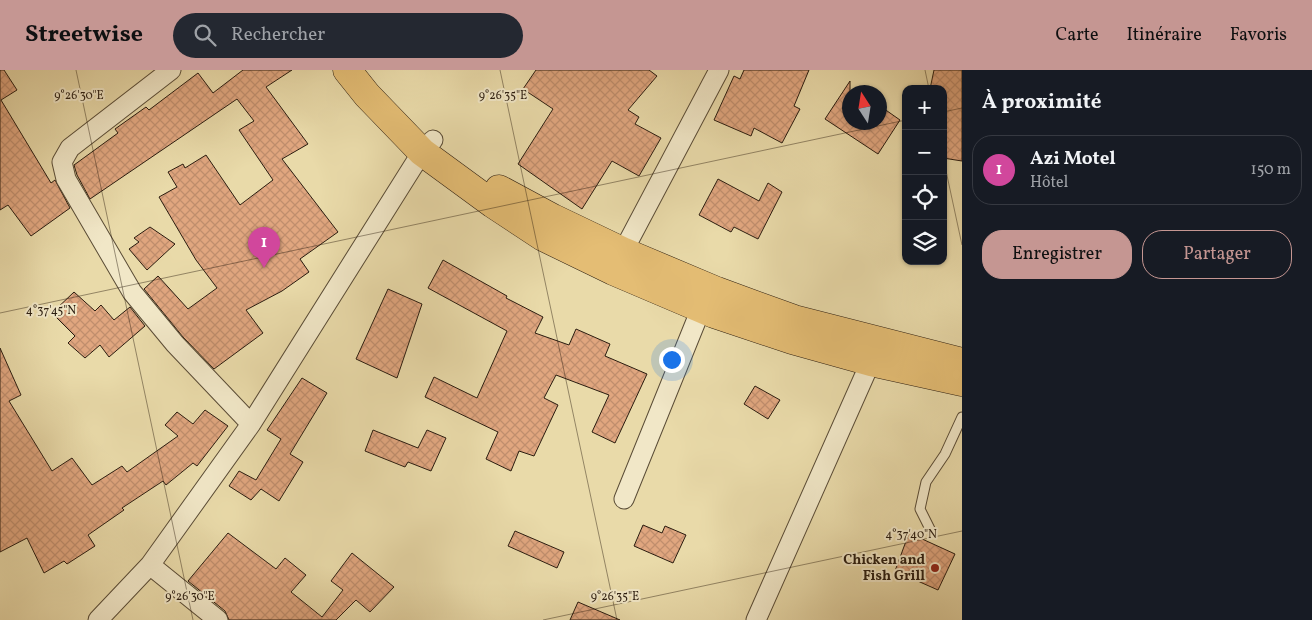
<!DOCTYPE html>
<html lang="fr">
<head>
<meta charset="utf-8">
<style>
	body { margin:0; font-family:Vollkorn,serif; background:#242831; color:#f1f3f6 }
	.controls { position:absolute; right:15px; top:15px; display:grid; overflow:hidden; border-radius:10px; box-shadow:0 1px 4px #0004 }
	.controls button { width:45px; height:45px; display:grid; place-items:center; padding:0; border:0; border-bottom:1px solid #363941; background:#171b24; color:#f1f3f6; font:25px sans-serif }
	.compass { position:absolute; left:842px; top:15px; width:45px; height:45px; border-radius:50%; background:#171b24; box-shadow:0 1px 4px #0004; rotate:348deg }
	.you { position:absolute; left:671px; top:289px; width:18px; height:18px; margin:-12px; border:4px solid #fff; border-radius:50%; background:#1a73e8; box-shadow:0 0 0 8px #1a73e833 }
	.badge { display:grid; place-items:center; width:32px; height:32px; border-radius:50%; background:#c59692; color:#fff; font-size:16px; font-weight:700 }
	.pin { position:absolute; translate:-50% -41px; filter:drop-shadow(0 1px 2px #0008) }
	.pin::after { content:''; position:absolute; top:26px; width:18px; height:15px; background:inherit; clip-path:polygon(0 0,100% 0,50% 100%) }
	.list { margin:0; padding:0; list-style:none }
	h2 { display:flex; justify-content:space-between; align-items:center; height:65px; margin:0; padding:0 20px; font-size:21px }
	h2 small { font-size:16px; font-weight:400; color:#9ea1a6 }
	.list li { display:grid; grid-template-columns:32px 1fr auto; gap:15px; align-items:center; box-sizing:border-box; height:70px; margin:0 10px 10px; padding:0 10px; border:1px solid #363941; border-radius:20px }
	.list b { display:block; font-size:19px; white-space:nowrap }
	.list p { margin:0; font-size:16px; white-space:nowrap; color:#9ea1a6 }
	.list em { font-size:16px; font-style:normal; color:#9ea1a6 }
	.actions { display:flex; gap:10px; padding:15px 20px }
	.actions a { flex:1; padding:11px 0; border:1px solid #c59692; border-radius:20px; text-align:center; font-size:18px; color:#c59692 }
	.actions .main { background:#c59692; color:#111 }
	.icon { flex:none; width:28px; height:28px; fill:none; stroke:currentColor; stroke-width:2; stroke-linecap:round; stroke-linejoin:round }
	.map { position:relative; flex:none; width:962px; height:550px; overflow:hidden }
	header { display:flex; align-items:center; gap:30px; box-sizing:border-box; height:70px; padding:0 25px; background:#c59692; color:#111 }
	header strong { font-size:24px }
	nav { display:flex; gap:28px; margin-inline-start:auto; font-size:18px }
	.search { width:350px; height:45px; background:#242831; display:flex; align-items:center; gap:12px; box-sizing:border-box; padding:0 18px; border-radius:28px; color:#9ea1a6; font-size:19px }
	main { display:flex }
	aside { flex:1; background:#171b24 }
	.map>svg:first-child { display:block }
	.building { fill:url(#building-cross-hatch); stroke:#2b1d10 }
	.lines { fill:none; stroke-linecap:round; stroke-linejoin:round }
	.lane-casing { stroke:#5a4c36; stroke-width:11 }
	.street-casing { stroke:#5a4c36; stroke-width:21 }
	.highway-casing { stroke:#2b1d10; stroke-width:29 }
	.lane { stroke:#f1e7c7; stroke-width:9 }
	.street { stroke:#f1e7c7; stroke-width:19 }
	.highway { stroke:#e4bd74; stroke-width:28 }
	.ticks { fill:none; stroke:#2b1d10; stroke-width:1; stroke-opacity:0.45 }
	.poi-dot { fill:#8f2418; stroke:#f1e7c7; stroke-width:2 }
	.labels { text-anchor:middle; dominant-baseline:central; stroke-width:4; stroke-linejoin:round; paint-order:stroke }
	.poi-label { font-size:14px; font-weight:bold; fill:#2b1d10; stroke:#f1e7c7; text-anchor:end }
	.ticks-label { font-size:12px; text-anchor:middle; fill:#2b1d10; stroke:#f1e7c7; stroke-width:4; stroke-linejoin:round; paint-order:stroke }
</style>
</head>
<body>
<header>
<strong>Streetwise</strong>
<div class="search"><svg class="icon" aria-label="search" viewBox="0 0 24 24"><circle cx="10" cy="10" r="6"/><path d="M15 15l6 6"/></svg>Rechercher</div>
<nav><a>Carte</a><a>Itinéraire</a><a>Favoris</a></nav>
</header>
<main>
<div class="map">
<svg width="962" height="550" viewBox="0 0 962 550">
	<defs>
		<pattern id="building-cross-hatch" width="8" height="8" patternUnits="userSpaceOnUse" patternTransform="scale(1.25)"><rect width="8" height="8" fill="#e0a67f"/><path d="M0 0l8 8M0 8l8-8" fill="none" stroke="#c08e6d"/></pattern>
	</defs>
	<rect width="100%" height="100%" fill="#e9daa9"/>
	<filter id="stains"><feTurbulence type="fractalNoise" baseFrequency=".004" numOctaves="4"/><feColorMatrix values="0 0 0 0 .2 0 0 0 0 .09 0 0 0 0 .02 0 0 0 .5 -.17"/></filter>
	<radialGradient id="worn" r=".72"><stop offset=".6" stop-color="#630" stop-opacity="0"/><stop offset="1" stop-color="#630" stop-opacity=".3"/></radialGradient>
	<path class="building" d="M0 0H4L17 20 1 30 51 113 55 110 70 138 31 166 8 135 0 140Z
		M243 0H292L266 17 308 74 282 89 338 162 300 189 309 202 282 221 246 240 263 263 214 299 183 267 144 219 158 206 188 239 217 218 196 190 159 127 177 117 168 102 183 94 185 98 206 85 240 135 273 110 239 60 254 51 237 29 90 129 77 105 74 95 118 63 115 59 146 37 149 40 198 3 213 23Z
		M536 0H649L657 6 628 40 639 47 635 54 661 68 639 106 612 91 582 139 518 94 553 39 523 19Z
		M744 0H809L794 36 800 39 782 73 754 58 751 66 714 50 734 6 740 9Z
		M934 0H962V91L943 88V19H930Z
		M850 11V52H880V36L900 50 878 84 825 49Z
		M718 109 759 131 768 113 782 122 758 169 734 157 731 162 699 145Z
		M150 157 175 174 147 200 129 179 139 172 134 168Z
		M443 190 507 226 506 228 543 247 535 263 569 275 576 259 610 274 605 286 647 304 615 373 592 362 609 325 556 305 544 328 558 335 534 386 519 381 511 401 486 389 498 362 425 327 434 307 477 328 507 261 428 218Z
		M388 219 422 234 397 308 356 289Z
		M74 222 95 241 101 235 114 250 130 237 145 256 109 287 100 275 85 288 68 273 75 266 52 243Z
		M0 278 21 325 9 331 52 401 72 388 92 415 122 396 127 402 178 366 165 355 177 342 193 354 205 340 228 356 197 396 193 393 166 415 163 411 122 438 124 440 88 465 95 476 67 494 64 491 44 503 27 468 0 482Z
		M302 308 327 323 290 384 303 392 279 431 261 419 251 430 229 416 239 401 256 410 281 369 267 360Z
		M755 316 780 330 768 349 744 334Z
		M373 360 418 378 427 360 446 368 431 401 408 392 405 397 365 381Z
		M643 455 662 463 665 456 686 465 673 493 634 476Z
		M515 461 564 482 557 498 508 476Z
		M228 463 276 499 285 488 306 505 291 522 322 547 343 520 331 511 352 483 394 517 370 542 356 530 336 550H229L225 541 188 511Z
		M909 463 955 484 938 520 895 501Z
		M578 532 620 550H570Z"/>
	<g class="lines">
		<defs>
			<path id="lane" d="M930 459 920 439 926 412 945 384 962 347"/>
			<path id="street" d="M171 0 70 78 62 92 66 109 132 222 175 274 251 354
				M618 191 719 0
				M624 429 705 229
				M150 495 218 550
				M98 550 150 495 251 354 422 82 433 70
				M756 550 875 282"/>
			<path id="highway" d="M347 0 367 25 422 82 493 134 543 167 613 201 714 244 792 270 871 292 962 312
				M499 119 553 148 622 181 717 221 794 249 962 292"/>
		</defs>
		<use href="#lane" class="lane-casing"/>
		<use href="#street" class="street-casing"/>
		<use href="#highway" class="highway-casing"/>
		<use href="#lane" class="lane"/>
		<use href="#street" class="street"/>
		<use href="#highway" class="highway"/>
	</g>
	<path class="ticks" d="M76 0 193 550M500 0 617 550M925 0 929 19M943 42 962 38M943 87 962 175M0 243 906 50M543 550 962 461"/>
	<circle class="poi-dot" cx="935" cy="498" r="5"/>
	<g class="labels">
		<g class="poi-label">
			<text x="925" y="490">Chicken and<tspan x="925" dy="16">Fish Grill</tspan></text>
		</g>
	</g>
	<g class="ticks-label">
		<text x="79" y="29">9°26'30"E</text>
		<text x="503" y="29">9°26'35"E</text>
		<text x="51" y="244">4°37'45"N</text>
		<text x="911" y="468">4°37'40"N</text>
		<text x="190" y="530">9°26'30"E</text>
		<text x="615" y="530">9°26'35"E</text>
	</g>
	<rect width="100%" height="100%" filter="url(#stains)"/>
	<rect width="100%" height="100%" fill="url(#worn)"/>
</svg>
<div class="controls">
<button>+</button>
<button>−</button>
<button><svg class="icon" aria-label="locate" viewBox="0 0 24 24"><circle cx="12" cy="12" r="6"/><path d="M12 2v4M12 18v4M2 12h4M18 12h4"/></svg></button>
<button><svg class="icon" aria-label="layers" viewBox="0 0 24 24"><path d="M12 4l9 5-9 5-9-5zM3 14l9 5 9-5"/></svg></button>
</div>
<svg class="compass" viewBox="-18 -18 36 36"><path d="M0-13l5 13h-10z" fill="#e53935"/><path d="M0 13l5-13h-10z" fill="#9ea1a6"/></svg>
<div class="you"></div>
<div class="pin badge" style="left:264px;top:198px;background:#d1479c">1</div>
</div>
<aside>
<h2>À proximité<small></small></h2>
<ul class="list">
<li><span class="badge" style="background:#d1479c">1</span><div><b>Azi Motel</b><p>Hôtel</p></div><em>150 m</em></li>
</ul>
<div class="actions"><a class="main">Enregistrer</a><a>Partager</a></div>
</aside>
</main>
</body>
</html>
